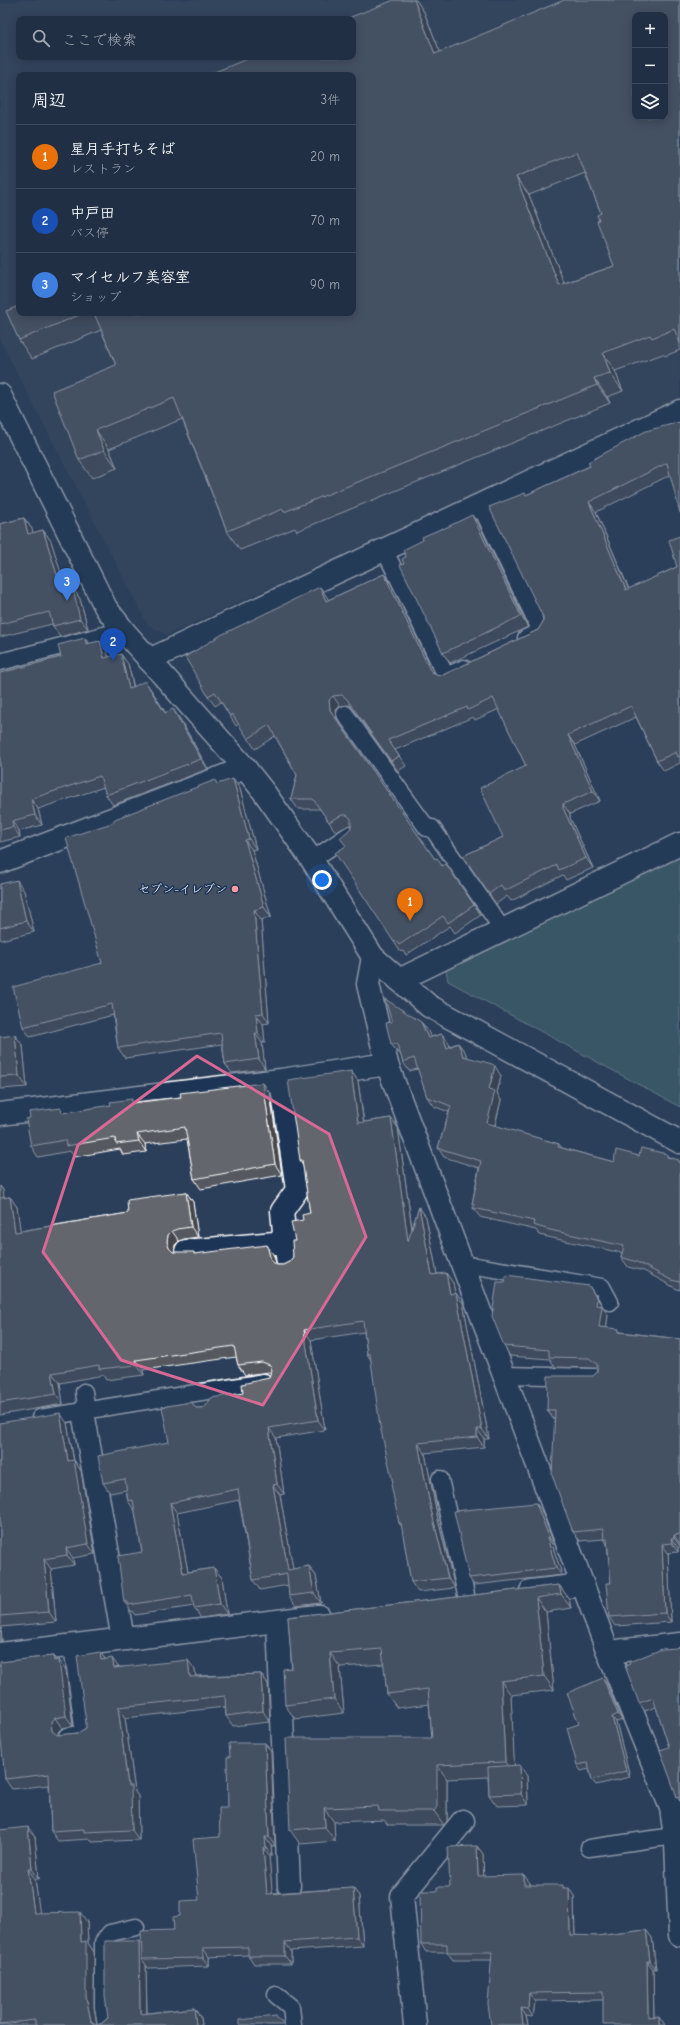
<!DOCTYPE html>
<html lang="ja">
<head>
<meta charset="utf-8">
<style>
	body { margin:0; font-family:"Comic Neue","Klee One",sans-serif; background:#28374b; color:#f1f3f6 }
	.controls { position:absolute; right:12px; top:12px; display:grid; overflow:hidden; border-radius:8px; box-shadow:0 2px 10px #0003 }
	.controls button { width:36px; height:36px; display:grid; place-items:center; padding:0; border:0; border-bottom:1px solid #3d4a5d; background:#202f44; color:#f1f3f6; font:20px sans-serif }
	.you { position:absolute; left:322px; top:880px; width:14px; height:14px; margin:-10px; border:3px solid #fff; border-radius:50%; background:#1a73e8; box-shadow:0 0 0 6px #1a73e833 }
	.badge { display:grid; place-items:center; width:26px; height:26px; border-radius:50%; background:#e69b98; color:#fff; font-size:13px; font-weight:700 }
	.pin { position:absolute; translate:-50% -33px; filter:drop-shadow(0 1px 2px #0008) }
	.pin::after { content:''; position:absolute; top:21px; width:14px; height:12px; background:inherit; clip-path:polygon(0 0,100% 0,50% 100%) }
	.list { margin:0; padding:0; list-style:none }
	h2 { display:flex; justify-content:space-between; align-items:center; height:52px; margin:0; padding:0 16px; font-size:17px }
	h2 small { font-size:13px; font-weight:400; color:#a2a9b2 }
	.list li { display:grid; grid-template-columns:26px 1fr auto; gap:12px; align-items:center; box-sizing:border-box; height:64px; padding:0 16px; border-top:1px solid #3d4a5d }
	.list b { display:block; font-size:15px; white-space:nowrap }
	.list p { margin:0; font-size:13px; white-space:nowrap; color:#a2a9b2 }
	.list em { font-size:13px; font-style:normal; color:#a2a9b2 }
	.icon { flex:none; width:22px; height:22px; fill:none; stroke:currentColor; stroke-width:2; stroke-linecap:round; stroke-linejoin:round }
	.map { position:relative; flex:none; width:680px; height:2025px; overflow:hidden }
	.search { position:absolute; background:#202f44; box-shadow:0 2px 10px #0003; left:16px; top:16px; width:340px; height:44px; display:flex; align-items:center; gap:10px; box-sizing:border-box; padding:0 14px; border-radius:8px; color:#a2a9b2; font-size:15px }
	.panel { position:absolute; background:#202f44; box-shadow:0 2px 10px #0003; left:16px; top:72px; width:340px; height:244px; border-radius:8px }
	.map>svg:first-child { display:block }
	.built { fill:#3c4b60; fill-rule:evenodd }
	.green { fill:#4a7275; stroke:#a4b8ba }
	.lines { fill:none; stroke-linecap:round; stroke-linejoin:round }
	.lane-casing { stroke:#fff; stroke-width:19 }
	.street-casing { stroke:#fff; stroke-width:25 }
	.secondary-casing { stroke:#fff; stroke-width:25 }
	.lane { stroke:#1d3557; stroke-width:16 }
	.street { stroke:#1d3557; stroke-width:22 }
	.secondary { stroke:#1d3557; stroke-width:22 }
	.wall { fill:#55585e; stroke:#fff; fill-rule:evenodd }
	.shaded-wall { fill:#45474c; stroke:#fff }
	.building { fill:#63666d; stroke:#fff; fill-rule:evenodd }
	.marked { fill:none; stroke:#d76994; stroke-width:3; stroke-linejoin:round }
	.poi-dot { fill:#ff9aa2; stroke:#1d3557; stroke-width:1.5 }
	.labels { text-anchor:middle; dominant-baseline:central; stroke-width:3; stroke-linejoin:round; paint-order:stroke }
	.poi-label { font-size:12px; fill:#fff; stroke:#1d3557; text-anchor:end }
</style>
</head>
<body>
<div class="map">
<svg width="680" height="2025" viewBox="0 0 680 2025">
	<rect width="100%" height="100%" fill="#2b3f5b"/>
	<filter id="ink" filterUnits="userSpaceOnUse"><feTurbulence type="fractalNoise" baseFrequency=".025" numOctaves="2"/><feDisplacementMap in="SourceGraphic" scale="8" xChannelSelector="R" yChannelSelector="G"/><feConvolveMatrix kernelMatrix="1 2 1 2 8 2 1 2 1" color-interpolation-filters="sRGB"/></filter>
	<g filter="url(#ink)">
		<path class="built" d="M21 0H680V400L167 635 148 625 0 340V4ZM635 15H665V117H635ZM19 19H353V57H19ZM19 75H353V313H19Z"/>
		<path class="green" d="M680 850V1107L448 981 445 965Z"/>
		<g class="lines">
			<defs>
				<path id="lane" d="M480 505 541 631 526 638
					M384 549 446 676 464 668
					M0 662 123 630
					M345 714 427 828H432L503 930
					M312 860 350 834
					M461 1266H476L602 1287 610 1302
					M503 1375 595 1377
					M84 1392 87 1411
					M40 1418 264 1382
					M440 1479 467 1599
					M67 1736 84 1734 72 1646
					M589 1848 674 1836
					M276 1995 291 2007 293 2025
					M106 2025 103 2007V1942L110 1933 136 1927"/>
				<path id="street" d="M149 660 680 411
					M0 862 245 768
					M373 957 368 984 387 1064 608 1652 671 1808 676 1844 680 1935
					M399 980 680 844
					M0 1114 281 1080 387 1064
					M285 1242 288 1263
					M186 1251 285 1242 282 1211 297 1190 281 1080
					M83 1412 123 1639
					M531 1591 583 1585
					M278 1621 289 1886
					M608 1652 680 1644
					M0 1654 319 1616
					M415 2025 402 1896 463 1821"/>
				<path id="secondary" d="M0 395 106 608 123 630 245 768 264 792 312 860 373 957 429 1006 680 1142"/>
			</defs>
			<use href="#lane" class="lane-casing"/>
			<use href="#street" class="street-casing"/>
			<use href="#secondary" class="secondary-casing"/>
			<use href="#lane" class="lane"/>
			<use href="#street" class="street"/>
			<use href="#secondary" class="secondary"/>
		</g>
		<path class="wall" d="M394 0H416L424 12 440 52 680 0V350L665 356 663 354 615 371 623 391 607 397 610 403 297 531 295 528 240 550 227 531 182 419 109 449 117 468 92 478 79 460 116 365 101 330 32 359 19 340V313H353ZM585 173 601 213 614 266 564 283 529 195Z
			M680 422 670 475 596 512 629 589 677 567 680 536V763L664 771 657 761 636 717 575 745 600 801 570 814V818L593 868 566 880 563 875 511 901 507 896 496 904 463 856 503 837 526 766 499 709 475 720 473 717 395 750 406 766 398 771 353 708 349 705 340 706 336 710 337 720 435 859 442 866 446 864 481 915 455 933 450 926 406 955 403 951 401 952 394 942 346 846 351 828V825H349L336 832 320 809H298L291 799 297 775 275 736 255 749 239 724 236 726 221 702 215 706 208 696 320 587 328 600 384 574 391 584 434 674 443 675 538 630 543 622 526 495 590 466Z
			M24 518 32 529 33 533 43 530 51 541 61 574 64 573 72 584 73 588 80 599 88 629 60 637 53 626 52 624 0 637V524Z
			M479 525 528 627 450 663 443 653 406 557 444 529Z
			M85 638 89 644 107 651 108 657 128 664 134 687 152 691 165 713 180 719 208 769 113 805 106 795 104 787 38 809 42 825 19 831 20 837 0 842V673L61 657Z
			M217 784 240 789 256 849 252 850 271 917 261 920 269 1023 263 1024 265 1043H262L265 1069 232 1073 225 1064 222 1044 125 1058 118 1048 113 1015 30 1037 23 1027 102 963 112 823Z
			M0 884 24 891 34 932 1 940 0 939Z
			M421 1022 428 1031 430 1037 442 1034 449 1043 450 1046 458 1043 465 1052 467 1057 501 1076 497 1093 501 1100 495 1126 559 1144 562 1148 614 1162 639 1156 670 1157 680 1162V1290L677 1289 644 1271 628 1267 621 1257 622 1253 557 1239 539 1235 536 1230 480 1217 473 1208 474 1206 472 1204 479 1168 444 1157 438 1148 449 1112 433 1106 427 1097 418 1069 409 1071 403 1062 400 1053H398L391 1044Z
			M0 1037 23 1046 27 1087 0 1089Z
			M351 1071 358 1081 364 1122 391 1118 398 1128 412 1228 419 1207 426 1217 437 1274 446 1273 453 1283 455 1293 463 1303 489 1439H484V1447L425 1453 438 1520 455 1588 418 1592 411 1582 402 1527 399 1523 393 1483 371 1360 367 1354 364 1332 311 1340 325 1430 276 1438 284 1494 280 1495 293 1569 309 1566 316 1576 321 1603 296 1606 289 1596 288 1585 260 1590 253 1580 239 1500 177 1513 188 1572 214 1568 222 1578 227 1614 201 1618 194 1608V1606L135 1615 133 1612H132L124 1602 142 1552 135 1511 128 1501 126 1490 110 1493 103 1483 169 1442 196 1408H202L243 1393 269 1378 271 1373 269 1372 245 1375 238 1365 236 1357 143 1370 144 1375 106 1380 103 1375 60 1383 63 1404 0 1415V1186L3 1190 4 1198 10 1197 17 1207 20 1231 128 1213 186 1192 193 1202 198 1237 184 1239 179 1241 175 1245 174 1252 195 1254 274 1256 277 1265H283L289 1262 293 1257 295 1241 303 1220 310 1213 303 1165 300 1160Z
			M263 1083 270 1094 282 1175 201 1189 194 1179 187 1139 145 1144 146 1152 123 1155 120 1149 74 1157 70 1151 38 1157 31 1146 30 1118 134 1102 181 1097Z
			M505 1282 589 1286 608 1315 606 1328 621 1332 680 1339V1547L678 1548V1552L668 1553 671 1622 615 1626 609 1617 611 1583 607 1544 604 1539 580 1541 573 1532 555 1420H554L547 1410 593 1376 597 1372V1369L595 1368 555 1367 550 1359 510 1356 504 1346Z
			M0 1423H67L74 1460 81 1471 95 1554 73 1558 74 1565 51 1569 56 1622 1 1627 2 1641 0 1642Z
			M541 1510 554 1544H552L562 1575 474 1585 469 1578Z
			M559 1585 569 1599 571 1608 546 1612 554 1690 511 1695 514 1766 527 1776 528 1805 497 1806 489 1795 488 1777 447 1779V1821L444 1825H388L384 1820 334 1822 335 1841 300 1844 290 1830 432 1738 429 1704 397 1708 387 1694 384 1664 340 1667 344 1713 295 1719 285 1705 292 1668 288 1617Z
			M680 1646V1801L677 1797 669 1747 656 1707 645 1711 639 1703 676 1648Z
			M100 1652 105 1659 119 1667 195 1670 196 1676 261 1674 268 1684 270 1722 233 1726 226 1716 225 1707 125 1718 135 1792 138 1796 139 1840 92 1842 90 1839 58 1841 51 1831 49 1785 12 1789 5 1779 2 1662 53 1656 56 1660 66 1670 73 1726 62 1728 58 1732 59 1735 78 1733 86 1728Z
			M603 1678 607 1684 622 1720 616 1722 630 1777 596 1785 592 1780 589 1769 581 1771 577 1765 579 1724Z
			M265 1743 271 1752 275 1846H271L272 1856H269L272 1893 353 1888 359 1896 363 1946 291 1951V1964H254L248 1955 209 1957V1966L148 1968 146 1965 147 2013 194 2008 201 2018 202 2025H0V1830L35 1837 39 1879H35L39 1913 87 1922 88 1943 94 1952V2007L97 2024H101L108 2018 142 1944 174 1930 180 1916 199 1900 220 1837 228 1808 230 1757Z
			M477 1846 483 1854V1876L530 1883V1885L565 1888 574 1896 575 1936H597L646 1930 652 1938 656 1969H653L654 2017 665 2025 603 2000 535 2001 533 2017 526 2016 528 2025 492 1960H453L447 1952H426L421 1944 437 1891 450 1887Z"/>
		<path class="shaded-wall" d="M414 0H416L424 12 448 72 435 54Z
			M516 177 529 195 572 303 559 285Z
			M603 353 615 371 623 391 610 373Z
			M594 378 607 397 610 403 597 385Z
			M96 430 109 449 117 468 104 450Z
			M589 502 596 512 633 600 626 590Z
			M472 515 479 525 528 627 521 616Z
			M24 518 32 529 36 545 28 534Z
			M43 530 51 541 65 586 57 575Z
			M64 573 72 584 73 588 80 599 88 629 80 619 68 589Z
			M384 574 391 584 437 680 430 670Z
			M320 587 327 597 333 611 326 601Z
			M85 638 92 648 86 644Z
			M100 641 107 651 111 668 104 658Z
			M121 654 128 664 136 699 129 689Z
			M145 681 152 691 172 723 165 713Z
			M333 696 340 706 336 710 337 720 330 710 329 700Z
			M173 709 180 719 208 769 201 759Z
			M568 735 575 745 600 801 593 791Z
			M233 779 240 789 256 849 249 839Z
			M31 799 38 809 42 825 35 815Z
			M563 804 570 814V818L593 868 586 858 563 808Z
			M12 821 19 831 20 837 13 827Z
			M245 840 252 850 271 917 264 907Z
			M17 880 24 891 34 932 26 921Z
			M254 910 261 920 269 1023 263 1013Z
			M256 1014 263 1024 265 1043 258 1033Z
			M421 1022 428 1031 434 1047 428 1038Z
			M255 1033 262 1043 265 1069 259 1059Z
			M442 1034 449 1043 453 1057 447 1048Z
			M15 1035 23 1046 27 1087 19 1076Z
			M458 1043 465 1052 470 1066 463 1056Z
			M495 1066 501 1076 497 1093 501 1100 493 1133 487 1123 489 1089Z
			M351 1071 358 1081 365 1133 358 1123Z
			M263 1083 270 1094 282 1175 275 1164Z
			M391 1118 398 1128 415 1251 408 1241Z
			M137 1134 145 1144 146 1152 139 1141Z
			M0 1186 3 1190 5 1208 0 1201Z
			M186 1192 193 1202 198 1237 191 1227Z
			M10 1197 17 1207 22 1242 15 1232Z
			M419 1207 426 1217 439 1285 432 1275Z
			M172 1231 179 1241 175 1245 174 1253 169 1248 167 1242 168 1235Z
			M267 1245 274 1256 278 1271 271 1261Z
			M446 1273 453 1283 457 1304 450 1294Z
			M589 1286 608 1315 605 1337 599 1327 596 1305Z
			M456 1293 463 1303 489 1439 482 1429Z
			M304 1330 311 1340 325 1430 318 1420Z
			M136 1360 143 1370 144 1375 137 1365Z
			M52 1373 60 1383 63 1404 56 1394Z
			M60 1413 67 1423 75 1468 74 1460 81 1471 95 1554 88 1544 68 1461Z
			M269 1428 276 1438 284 1494 277 1484Z
			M477 1429 484 1439V1447L477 1437Z
			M418 1443 425 1453 438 1520 455 1588 448 1578 431 1510Z
			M273 1485 280 1495 295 1580 288 1570Z
			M170 1503 177 1513 190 1583 183 1573Z
			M536 1503 541 1510 554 1544 549 1537Z
			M674 1535 680 1544V1546L674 1538Z
			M547 1537 552 1544 562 1575 556 1568Z
			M671 1538 678 1548V1552L672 1543Z
			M662 1544 668 1553 671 1622 665 1613Z
			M66 1548 73 1558 74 1565 67 1555Z
			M44 1559 51 1569 56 1622 49 1612Z
			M309 1566 316 1576 321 1603 314 1593Z
			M214 1568 222 1578 227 1614 220 1604Z
			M559 1585 569 1599 571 1608 561 1594Z
			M536 1598 546 1612 554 1690 544 1676Z
			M0 1626 1 1627 2 1641 0 1638Z
			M100 1652 107 1662 101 1660Z
			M330 1653 340 1667 344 1713 334 1699Z
			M53 1656 59 1665V1660L66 1670 73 1726 66 1716 54 1661Z
			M112 1658 119 1668H114Z
			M188 1660 195 1670 197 1687 190 1677Z
			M261 1674 268 1684 270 1722 263 1711Z
			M603 1678 607 1684 622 1720 618 1714Z
			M501 1681 511 1695 515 1776 505 1762Z
			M118 1707 125 1718 135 1792 138 1796 139 1840 132 1830 128 1786Z
			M612 1717 616 1722 630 1777 626 1771Z
			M55 1718 62 1728 58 1732 59 1741 52 1731 51 1722Z
			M265 1743 271 1752 275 1846 269 1837Z
			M437 1765 447 1779V1821L444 1825 434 1811Z
			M520 1765 527 1776 528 1805 521 1794Z
			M324 1808 334 1822 335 1841 325 1827Z
			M28 1827 35 1837 39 1879 32 1869Z
			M265 1837 271 1846 272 1856 266 1848Z
			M477 1846 483 1854 484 1884 478 1876Z
			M263 1848 269 1856 273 1902 267 1894Z
			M28 1869 35 1879 41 1923 34 1913Z
			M524 1875 530 1883V1893L524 1885Z
			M353 1888 359 1896 363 1946 357 1937Z
			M569 1888 574 1896 575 1944 570 1935Z
			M80 1912 87 1922 88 1943 94 1952V2007L97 2025 91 2021 86 1997 81 1942Z
			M646 1930 652 1938 656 1969 650 1961Z
			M139 1941 146 1951 142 1959 146 1965 147 2024 140 2014Z
			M285 1942 291 1951V1964L285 1956Z
			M203 1948 209 1957V1966L203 1958Z
			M647 1961 653 1969 654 2025 648 2017Z
			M529 1993 535 2001 533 2017 528 2009Z
			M194 2008 201 2018 202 2025H196Z
			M521 2008 526 2016 528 2025H523Z
			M659 2016 665 2025H659Z"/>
		<path class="building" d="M394 0H414L435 54 564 0H680V343L674 329 652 338 650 335 603 353 610 373 594 378 597 385 284 512 283 509 227 531 174 398 96 430 104 450 79 460 52 391 116 365 94 313H353V75H207L252 57H353V19H346ZM635 15H665V117H635ZM577 152 601 213 597 215 599 220 597 221 614 266 559 285 516 177Z
			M19 306V313H84L19 340 6 311Z
			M680 422V513L667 463 589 502 626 590 677 567 669 540 680 536V756L678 757 676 752 657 761 631 706 568 735 593 791 563 804V808L586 858 559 870 557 865 504 891 501 885 489 894 463 856 503 837 480 788 526 766 493 698 468 710 467 707 388 740 399 756 391 761 346 698 342 695 333 696 329 700 330 710 435 859 437 858 442 866 446 864 474 905 448 923 443 916 399 945 396 941 394 942 335 853 346 846 340 838 351 828V819L347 815H342L329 822 313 799H291L297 775 269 725 248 739 232 714 230 716 215 692 208 696 185 657 221 635 320 587 326 601 384 574 430 670 434 674 443 675 538 630 543 622V617L489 507 525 493 526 495 590 466 588 462 646 431Z
			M472 515 521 616 443 653 400 565 404 564 402 559 406 557 403 550 423 540 422 537 443 528V529Z
			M24 518 28 534 43 530 57 575 64 573 68 589 73 588 80 619 53 626 49 612 0 624V524Z
			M85 638 86 644 100 641 104 658 121 654 129 689 145 681 165 713 173 709 201 759 106 795 100 776 31 799 35 815 12 821 13 827 0 830V673L61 657 58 645Z
			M233 779 249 839 245 840 264 907 254 910 263 1013 256 1014 258 1033H255L259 1059 225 1064 221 1033 118 1048 112 1004 23 1027 13 987 102 963 66 838 112 823 115 819 215 780 217 784Z
			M17 880 26 921 0 928V884Z
			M385 999 421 1022 428 1038 442 1034 447 1048 458 1043 463 1056 492 1064 495 1066 489 1089 495 1091 487 1123 559 1144 558 1147 614 1162 616 1150 639 1156 641 1148 667 1154V1157L679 1160V1163H680V1282L671 1280 637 1262 621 1257 624 1246 550 1230 533 1225 534 1221 473 1208 474 1204H472L481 1161 438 1148 451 1106 427 1097 414 1058 403 1062 397 1044H391L386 1023 392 1022Z
			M15 1035 19 1076 0 1077V1037Z
			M351 1071 358 1123 391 1118 408 1241 419 1207 432 1275 446 1273 450 1294 456 1293 482 1429H477V1437L418 1443 431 1510 448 1578 411 1582 401 1523H399L391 1484 393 1483 380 1426 370 1354H367L363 1321 304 1330 318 1420 269 1428 277 1484 273 1485 288 1570 309 1566 314 1593 289 1596 287 1574 253 1580 238 1489 170 1503 183 1573 214 1568 220 1604 194 1608 192 1595 128 1605V1602H124L118 1556 142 1552 133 1500 128 1501 125 1479 103 1483 98 1456 169 1442 162 1407 191 1402 196 1408H202L206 1406 211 1398 243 1393 242 1384 269 1378 272 1370 270 1365 262 1362 238 1365 234 1346 136 1360 137 1365 99 1369V1365L52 1373 56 1394 0 1403V1198L10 1197 15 1232 128 1213 127 1200 186 1192 191 1227 177 1229 172 1231 168 1235 167 1242 169 1248 173 1252H194V1254L267 1245 271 1261 277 1265H283L289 1262 293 1257 292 1241H295L291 1222 303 1220 302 1215 310 1213 302 1160H300L288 1080Z
			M263 1083 275 1164 194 1179 185 1127 137 1134 139 1141 116 1144 115 1138 66 1146 65 1140 31 1146 26 1119 30 1118 29 1112 61 1108 62 1113 111 1105 110 1102 132 1099V1103L181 1097 180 1093Z
			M506 1275 589 1286 597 1299 596 1305 602 1306 599 1327 619 1329V1332L680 1339V1534L674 1535V1538H671L672 1543 662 1544 665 1613 609 1617 606 1583H611L607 1539H604L603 1529 573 1532 552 1475 555 1410H547L548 1376H593L597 1372V1364L589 1358 549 1357V1350L504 1346 492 1316 497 1282H505Z
			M60 1413 68 1461 74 1460 88 1544 66 1548 67 1555 44 1559 49 1612 0 1616V1423Z
			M536 1503 549 1537H547L556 1568 469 1578 454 1511Z
			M559 1585 561 1594 536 1598 544 1676 501 1681 505 1762 437 1765V1807L434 1811H379L378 1806 324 1808 325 1827 290 1830 286 1738H432L428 1689 387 1694 382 1649 330 1653 334 1699 285 1705 283 1669 292 1668 288 1617Z
			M680 1646V1797H677L660 1750 669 1747 653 1698 639 1703 625 1666 630 1664 629 1662 662 1649 676 1648Z
			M100 1652 101 1660 112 1658 114 1668 188 1660 190 1677 261 1674 263 1711 226 1716 225 1696 118 1707 128 1786H131L132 1830 84 1832V1829L51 1831 49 1774 5 1779 0 1731V1662L53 1656 54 1661 59 1660 66 1716 55 1718 51 1722 52 1731 57 1735 78 1733 86 1728V1723L77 1656Z
			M603 1678 618 1714 612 1717 626 1771 592 1780 588 1763 577 1765 567 1728 579 1724 567 1693Z
			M229 1743H265L269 1837H265L266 1848H263L267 1894 353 1888 357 1937 285 1942V1956H248V1947L203 1948V1958L142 1959 141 1931 174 1930 173 1917 180 1916V1901L199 1900 193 1839 220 1837 219 1808H228L227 1757H230Z
			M520 1765 521 1794 489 1795 488 1767Z
			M28 1827 32 1869H28L34 1913 80 1912 81 1942 86 1941V1997L91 2021 95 2024H101L108 2018 105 1996V1941H139L140 2014 194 2008 196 2025H35V2020L0 2024V1830Z
			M477 1846 478 1876 524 1875V1885H563V1888H569L570 1935 597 1936 646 1930 650 1961H647L648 2017 659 2016V2025H603V1992L529 1993 528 2009 521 2008 523 2025H491L488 2004 492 1952H447V1944H421L420 1891H437V1887H450L448 1847Z
			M276 2016 278 2020 283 2023V2025H240V2020Z"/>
	</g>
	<path d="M0 0H680V2025H0ZM197 1056 329 1134 366 1237 263 1405 121 1360 43 1252 78 1145Z" fill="#2b3f5b" fill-opacity=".55" fill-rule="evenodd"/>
	<path class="marked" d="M197 1056 329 1134 366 1237 263 1405 121 1360 43 1252 78 1145Z"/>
	<circle class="poi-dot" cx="235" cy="889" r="4"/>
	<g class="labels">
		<g class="poi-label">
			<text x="227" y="889">セブン-イレブン</text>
		</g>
	</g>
</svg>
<div class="controls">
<button>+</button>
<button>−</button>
<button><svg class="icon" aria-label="layers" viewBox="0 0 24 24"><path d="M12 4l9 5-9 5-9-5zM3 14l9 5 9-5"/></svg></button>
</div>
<div class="you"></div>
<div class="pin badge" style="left:410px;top:921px;background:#e8710a">1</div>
<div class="pin badge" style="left:113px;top:661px;background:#1a4fb4">2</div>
<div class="pin badge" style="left:67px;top:601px;background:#3f7fe0">3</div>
<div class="search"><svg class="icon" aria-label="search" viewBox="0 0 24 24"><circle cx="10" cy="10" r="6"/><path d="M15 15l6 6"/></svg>ここで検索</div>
<section class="panel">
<h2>周辺<small>3件</small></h2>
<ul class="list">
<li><span class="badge" style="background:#e8710a">1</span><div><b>星月手打ちそば</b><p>レストラン</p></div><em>20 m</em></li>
<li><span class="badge" style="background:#1a4fb4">2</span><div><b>中戸田</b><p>バス停</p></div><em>70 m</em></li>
<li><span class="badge" style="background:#3f7fe0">3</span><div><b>マイセルフ美容室</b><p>ショップ</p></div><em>90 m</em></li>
</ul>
</section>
</div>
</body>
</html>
